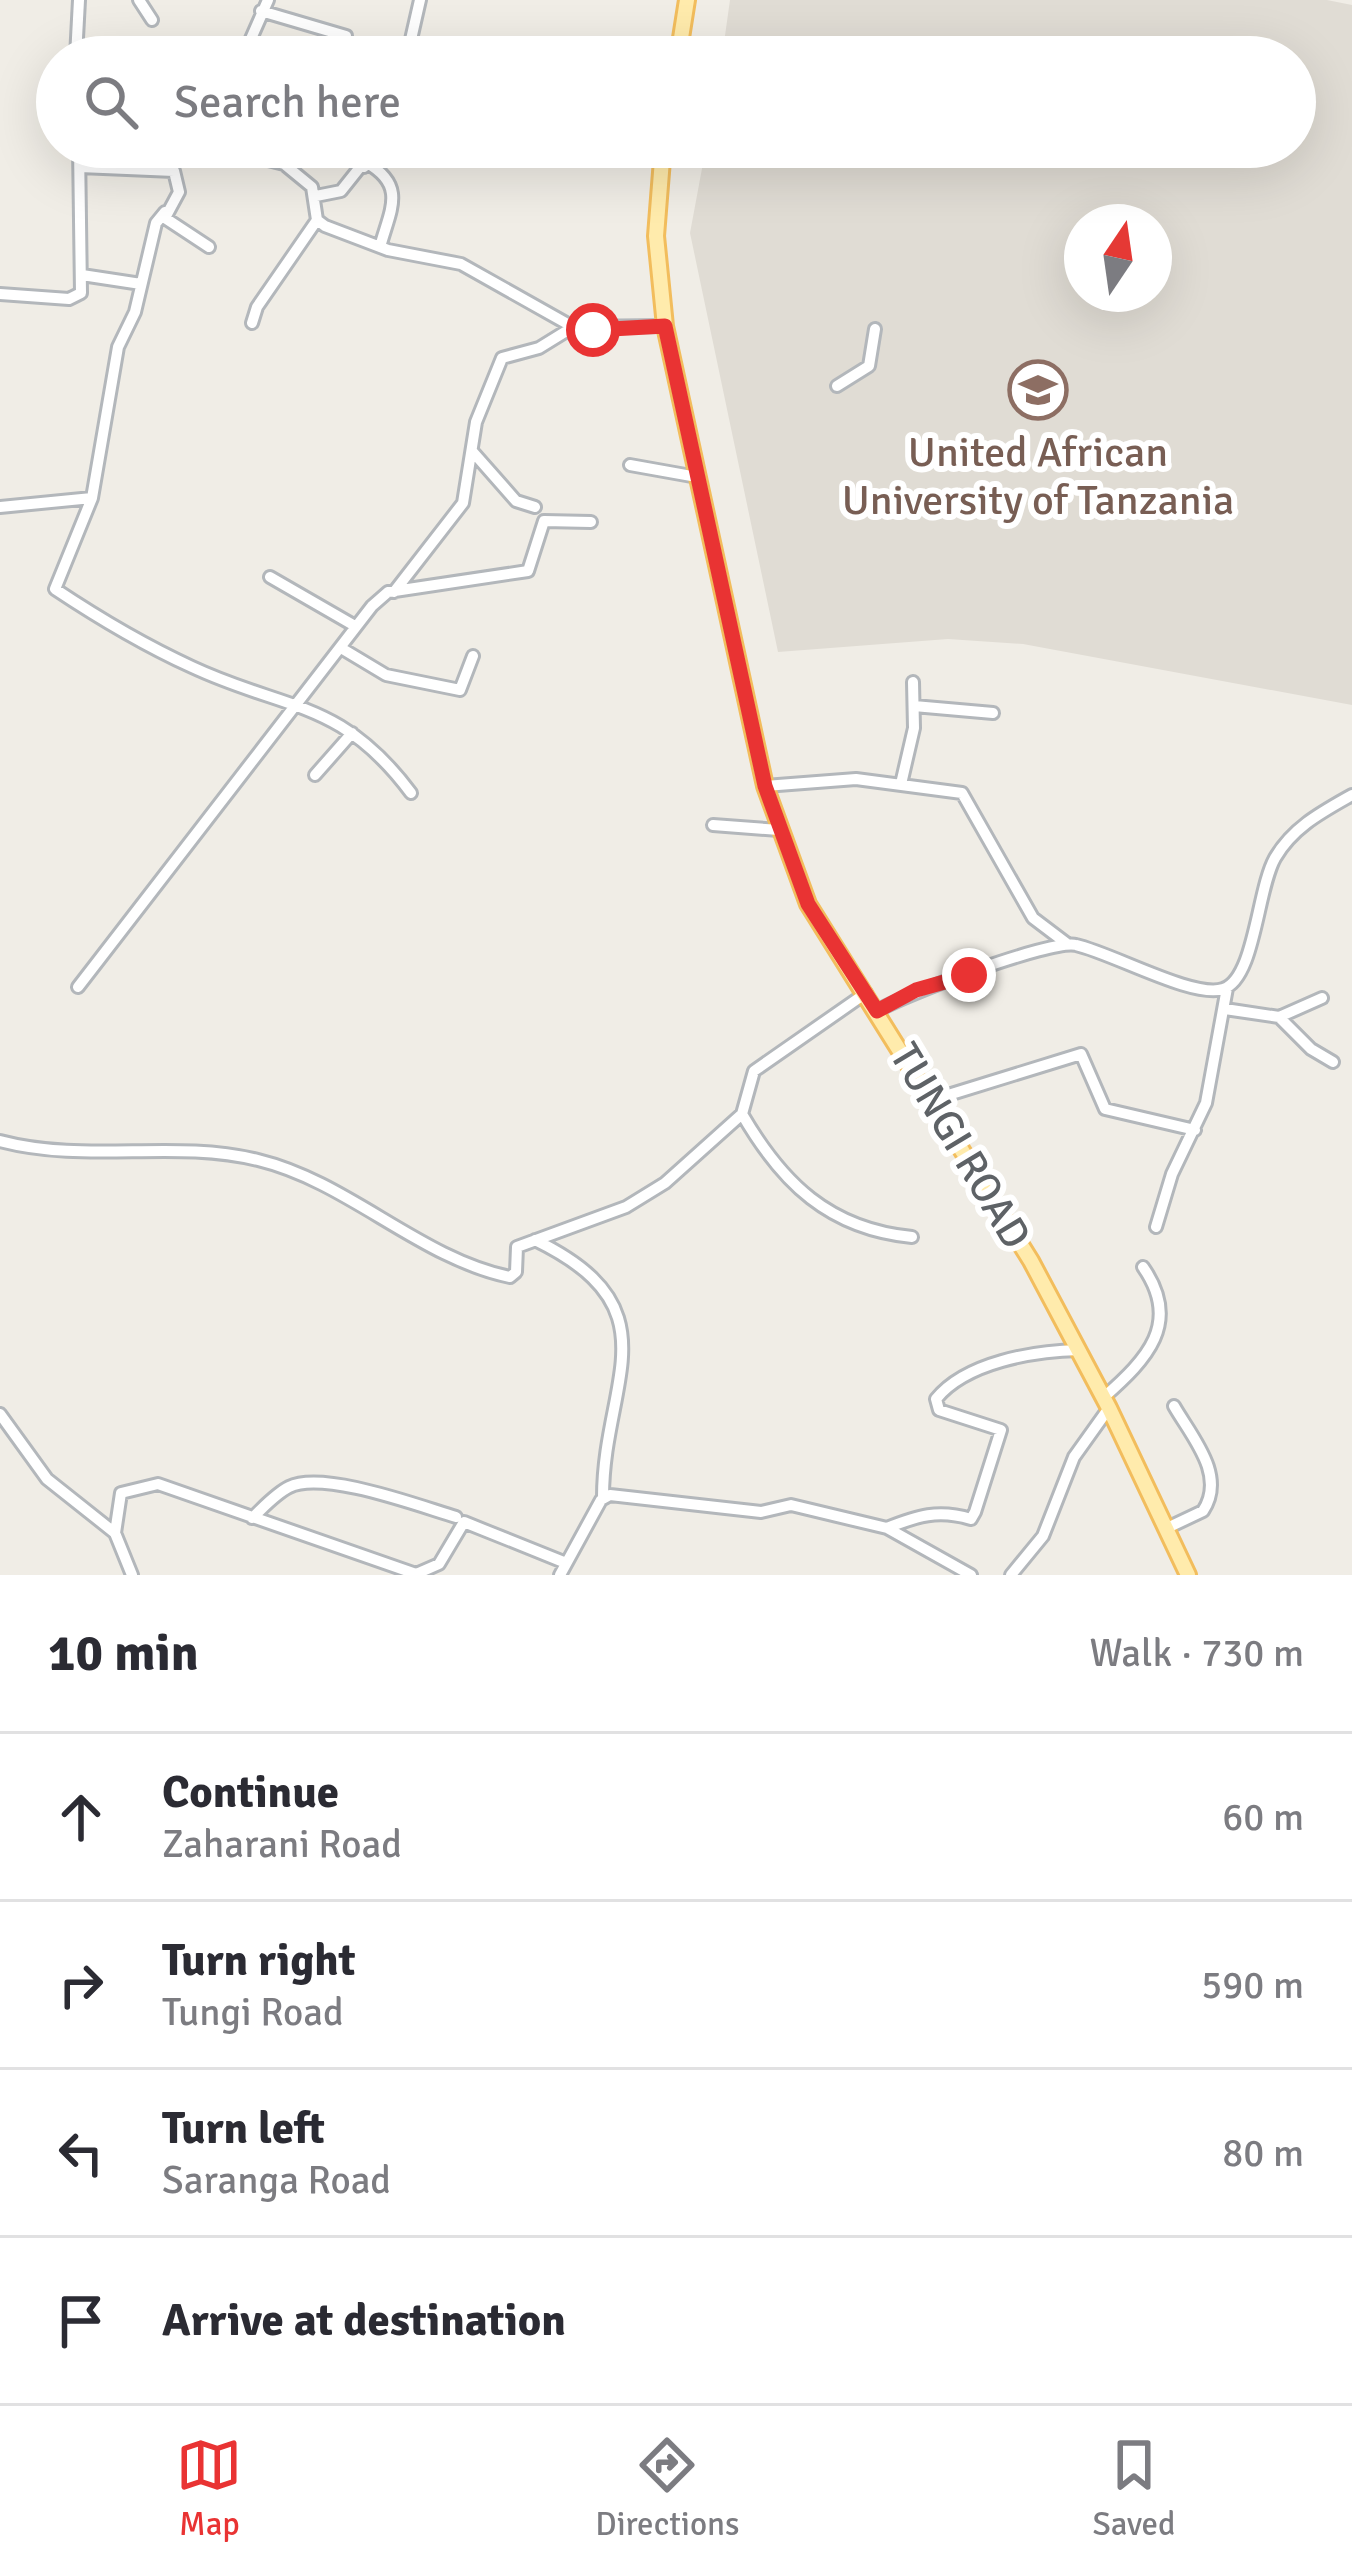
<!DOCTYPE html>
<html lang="en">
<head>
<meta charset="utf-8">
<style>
	body { margin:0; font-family:Signika,sans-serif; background:#f2f2f3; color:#2b2b33 }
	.compass { position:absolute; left:1064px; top:204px; width:108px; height:108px; border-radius:50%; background:#fff; box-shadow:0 12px 48px #0002; rotate:13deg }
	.stop { position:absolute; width:36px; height:36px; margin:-27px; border:9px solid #e93333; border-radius:50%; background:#fff }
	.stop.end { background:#e93333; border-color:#fff; box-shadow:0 3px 12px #0008 }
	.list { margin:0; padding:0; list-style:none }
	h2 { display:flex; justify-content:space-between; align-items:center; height:156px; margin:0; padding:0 48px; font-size:51px }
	h2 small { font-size:39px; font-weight:400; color:#7c7c81 }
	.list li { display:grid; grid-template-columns:78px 1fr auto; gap:36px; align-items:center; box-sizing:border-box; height:168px; padding:0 48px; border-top:3px solid #e1e1e2 }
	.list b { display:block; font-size:45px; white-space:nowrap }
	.list p { margin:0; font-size:39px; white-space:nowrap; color:#7c7c81 }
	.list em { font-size:39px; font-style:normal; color:#7c7c81 }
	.icon { flex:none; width:66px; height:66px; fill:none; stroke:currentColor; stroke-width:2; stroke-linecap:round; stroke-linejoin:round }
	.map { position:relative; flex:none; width:1352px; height:1575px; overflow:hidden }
	.search { position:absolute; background:#fff; box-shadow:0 12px 48px #0002; left:36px; right:36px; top:36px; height:132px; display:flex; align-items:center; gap:30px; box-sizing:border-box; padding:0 42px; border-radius:66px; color:#7c7c81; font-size:45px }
	.sheet { height:828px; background:#fff }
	nav { display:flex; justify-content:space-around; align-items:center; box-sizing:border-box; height:168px; border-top:3px solid #e1e1e2; background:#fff; font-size:33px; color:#7c7c81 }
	nav a { display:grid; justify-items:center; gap:6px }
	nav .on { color:#e93333 }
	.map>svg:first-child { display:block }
	.education { fill:#e0dcd4; fill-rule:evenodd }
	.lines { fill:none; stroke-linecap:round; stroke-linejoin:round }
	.minor-casing { stroke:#b3b7bb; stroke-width:16 }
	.major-casing { stroke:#f2bd5d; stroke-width:20 }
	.minor { stroke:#fff; stroke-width:10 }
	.major { stroke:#ffebac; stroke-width:14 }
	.route { stroke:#e93333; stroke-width:15 }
	.labels { text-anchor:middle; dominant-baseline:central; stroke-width:12; stroke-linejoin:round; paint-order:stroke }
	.education-label { font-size:42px; fill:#785e54; stroke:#fff }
	.street-label { font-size:42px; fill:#5e6266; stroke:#fff }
</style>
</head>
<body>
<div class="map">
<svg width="1352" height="1575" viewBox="0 0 1352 1575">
	<rect width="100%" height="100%" fill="#f0ede6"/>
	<path class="education" d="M730 0H1327L1352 5V705L1023 644 948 639 778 652 690 233 706 147H1295V57H722ZM1082 222H1154V294H1082Z"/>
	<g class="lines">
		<defs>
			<path id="minor" d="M139 0 152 20
				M261 11 346 36 345 57
				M76 57 79 0
				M243 57 268 0
				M407 57 420 0
				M215 147 284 164 312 187 317 220 325 226 388 250 461 264 573 327 665 326
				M357 147 364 167
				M367 163C407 186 390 210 380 247
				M80 167 174 171 179 192 165 218 209 247
				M316 196 341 191 376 147
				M165 212 156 223 135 312 118 347 92 498 55 589C97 617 146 646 192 667 286 711 341 699 411 793
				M82 275 141 284
				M0 294 69 299 81 293 79 147
				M252 323 257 307 317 220
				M837 386 869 366 875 329
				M472 451 516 501 535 507
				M630 465 697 477
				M0 507 92 498
				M270 577 355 626
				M394 592 463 503 476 422 502 358 539 348 573 327
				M341 648 386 675 460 690 473 656
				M914 706 993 713
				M315 775 352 733
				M901 784 914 728 913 682
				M765 786 856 779 962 793 1033 918 1066 943
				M713 825 779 830
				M78 987 372 606 388 592 528 571 544 521 591 522
				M866 993 754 1071 742 1114C782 1183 829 1229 912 1237
				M1225 1009 1279 1017 1311 1049 1333 1062
				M877 1011C903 995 1052 939 1076 945 1112 953 1194 999 1223 989 1255 979 1257 890 1275 858 1293 827 1322 812 1352 795
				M1279 1017 1322 998
				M932 1100 1081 1054 1105 1109 1195 1130
				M0 1141C87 1164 173 1139 258 1160 349 1182 419 1258 510 1277L516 1272 517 1247 626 1207 665 1183 742 1114
				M1156 1227 1172 1174 1206 1103 1227 988
				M535 1240C677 1309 603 1381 603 1497
				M1104 1397C1147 1359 1182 1323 1143 1267
				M0 1414 47 1479 115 1533 132 1575
				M252 1518C263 1508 275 1494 289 1487 323 1470 419 1506 456 1517
				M887 1528C917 1516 938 1509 971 1519L975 1512 1001 1430 939 1410 936 1399C966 1362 1034 1351 1079 1350
				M1165 1529 1203 1511C1227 1475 1191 1436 1174 1406
				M115 1533 121 1493 158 1484 416 1574 439 1564 464 1522 566 1563
				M560 1575 601 1500 610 1495 761 1512 791 1505 887 1528 971 1575
				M1011 1575 1043 1536 1074 1457 1109 1408"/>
			<path id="major" d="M678 57 687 0
				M663 147 656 236 665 326 765 786 808 904 1031 1261 1109 1408 1188 1575"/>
		</defs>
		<use href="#minor" class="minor-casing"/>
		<use href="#major" class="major-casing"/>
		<use href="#minor" class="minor"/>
		<use href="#major" class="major"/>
	</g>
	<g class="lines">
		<path class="route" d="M593 330 665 326 765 786 808 904 877 1011 916 990 969 975"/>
	</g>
	<defs>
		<symbol id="university-ring" viewBox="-11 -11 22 22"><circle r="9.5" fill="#fff" stroke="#8d6e63" stroke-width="1.5"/><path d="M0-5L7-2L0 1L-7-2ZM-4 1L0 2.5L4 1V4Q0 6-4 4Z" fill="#8d6e63"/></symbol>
	</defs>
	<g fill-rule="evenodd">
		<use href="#university-ring" x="1005" y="357" width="66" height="66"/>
	</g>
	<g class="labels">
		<g class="education-label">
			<text x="1038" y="452">United African<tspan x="1038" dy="48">University of Tanzania</tspan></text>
		</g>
		<g class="street-label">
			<text transform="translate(960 1146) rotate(59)">TUNGI ROAD</text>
		</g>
	</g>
</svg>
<svg class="compass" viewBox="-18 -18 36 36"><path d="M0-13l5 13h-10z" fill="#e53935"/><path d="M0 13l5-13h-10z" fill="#7c7c81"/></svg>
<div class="stop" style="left:593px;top:330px"></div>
<div class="stop end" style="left:969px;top:975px"></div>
<div class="search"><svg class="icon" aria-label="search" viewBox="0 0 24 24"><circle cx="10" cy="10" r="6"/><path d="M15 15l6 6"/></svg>Search here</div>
</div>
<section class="sheet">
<h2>10 min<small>Walk · 730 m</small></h2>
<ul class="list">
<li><svg class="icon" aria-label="ahead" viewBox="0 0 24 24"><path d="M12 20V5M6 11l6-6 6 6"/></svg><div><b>Continue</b><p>Zaharani Road</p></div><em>60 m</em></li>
<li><svg class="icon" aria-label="right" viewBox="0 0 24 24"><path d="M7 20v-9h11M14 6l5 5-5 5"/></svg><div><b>Turn right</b><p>Tungi Road</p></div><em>590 m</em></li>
<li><svg class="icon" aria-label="left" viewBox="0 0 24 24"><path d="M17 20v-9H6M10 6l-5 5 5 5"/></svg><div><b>Turn left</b><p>Saranga Road</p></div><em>80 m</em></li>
<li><svg class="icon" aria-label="arrive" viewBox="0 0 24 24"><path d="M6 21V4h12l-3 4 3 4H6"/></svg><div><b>Arrive at destination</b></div></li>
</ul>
</section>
<nav>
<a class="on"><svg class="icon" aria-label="map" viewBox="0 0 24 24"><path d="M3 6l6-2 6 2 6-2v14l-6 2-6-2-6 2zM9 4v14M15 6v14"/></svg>Map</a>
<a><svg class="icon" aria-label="directions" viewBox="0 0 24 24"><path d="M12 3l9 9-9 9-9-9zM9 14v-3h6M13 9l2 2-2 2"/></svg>Directions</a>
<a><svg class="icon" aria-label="saved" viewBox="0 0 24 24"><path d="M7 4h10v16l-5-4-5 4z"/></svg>Saved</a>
</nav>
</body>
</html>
